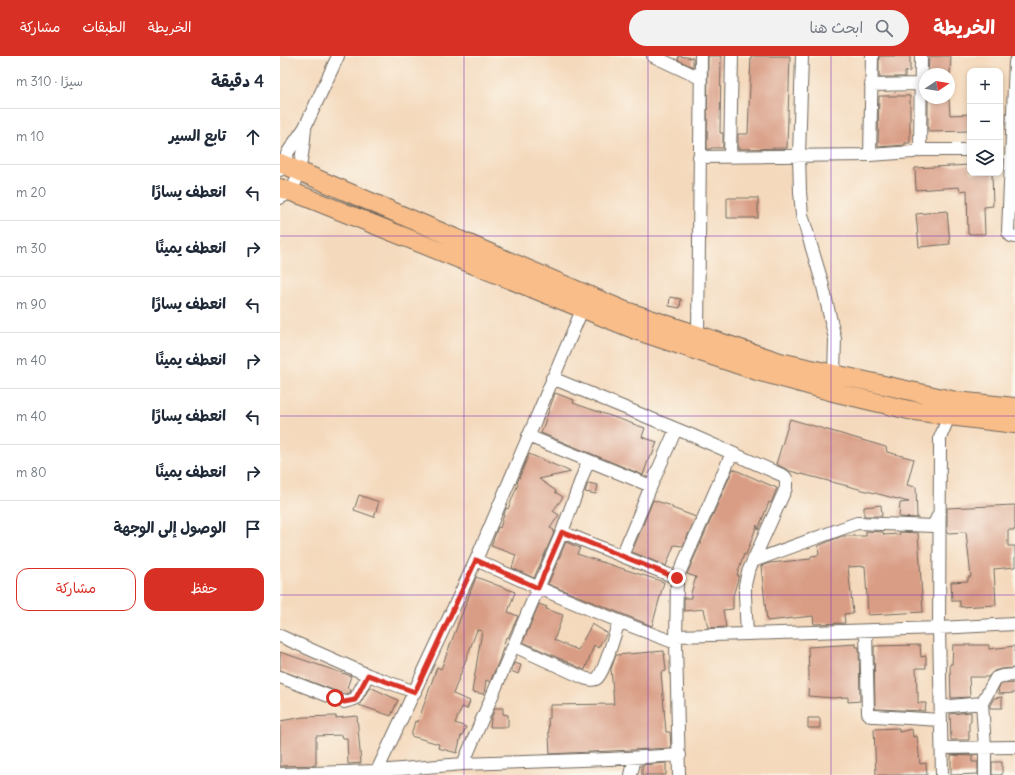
<!DOCTYPE html>
<html lang="ar">
<head>
<meta charset="utf-8">
<style>
	body { margin:0; font-family:Delius,"Playpen Sans Arabic",sans-serif; background:#f2f2f3; color:#1f2937; direction:rtl }
	.controls { position:absolute; right:12px; top:12px; display:grid; overflow:hidden; border-radius:8px; box-shadow:0 2px 6px #0003 }
	.controls button { width:36px; height:36px; display:grid; place-items:center; padding:0; border:0; border-bottom:1px solid #e0e1e3; background:#fff; color:#1f2937; font:20px sans-serif }
	.compass { position:absolute; left:639px; top:12px; width:36px; height:36px; border-radius:50%; background:#fff; box-shadow:0 2px 6px #0003; rotate:78deg }
	.stop { position:absolute; width:12px; height:12px; margin:-9px; border:3px solid #d93025; border-radius:50%; background:#fff }
	.stop.end { background:#d93025; border-color:#fff; box-shadow:0 1px 4px #0008 }
	.list { margin:0; padding:0; list-style:none }
	h2 { display:flex; justify-content:space-between; align-items:center; height:52px; margin:0; padding:0 16px; font-size:17px }
	h2 small { font-size:13px; font-weight:400; color:#747a83 }
	.list li { display:grid; grid-template-columns:26px 1fr auto; gap:12px; align-items:center; box-sizing:border-box; height:56px; padding:0 16px; border-top:1px solid #e0e1e3 }
	.list b { display:block; font-size:15px; white-space:nowrap }
	.list em { font-size:13px; font-style:normal; color:#747a83 }
	.actions { display:flex; gap:8px; padding:12px 16px }
	.actions a { flex:1; padding:9px 0; border:1px solid #d93025; border-radius:12px; text-align:center; font-size:14px; color:#d93025 }
	.actions .main { background:#d93025; color:#fff }
	.icon { flex:none; width:22px; height:22px; fill:none; stroke:currentColor; stroke-width:2; stroke-linecap:round; stroke-linejoin:round }
	.map { position:relative; flex:none; width:735px; height:719px; overflow:hidden; direction:ltr }
	header { display:flex; align-items:center; gap:24px; box-sizing:border-box; height:56px; padding:0 20px; background:#d93025; color:#fff }
	header strong { font-size:19px }
	nav { display:flex; gap:22px; margin-inline-start:auto; font-size:14px }
	.search { width:280px; height:36px; background:#f2f2f3; display:flex; align-items:center; gap:10px; box-sizing:border-box; padding:0 14px; border-radius:22px; color:#747a83; font-size:15px }
	main { display:flex }
	aside { flex:1; background:#fff }
	.map>svg:first-child { display:block }
	.building { fill:#d99d85 }
	.lines { fill:none; stroke-linecap:round; stroke-linejoin:round }
	.minor-casing { stroke:#71685e; stroke-width:14 }
	.highway-casing { stroke:#71685e; stroke-width:20 }
	.minor { stroke:#fff; stroke-width:12 }
	.highway { stroke:#f8bd89; stroke-width:18 }
	.route { stroke:#d93025; stroke-width:5 }
	.grid { fill:none; stroke:#7b2cbf; stroke-width:1; stroke-opacity:0.55 }
</style>
</head>
<body>
<header>
<strong>الخريطة</strong>
<div class="search"><svg class="icon" aria-label="search" viewBox="0 0 24 24"><circle cx="10" cy="10" r="6"/><path d="M15 15l6 6"/></svg>ابحث هنا</div>
<nav><a>الخريطة</a><a>الطبقات</a><a>مشاركة</a></nav>
</header>
<main>
<div class="map">
<svg width="735" height="719" viewBox="0 0 735 719">
	<rect width="100%" height="100%" fill="#fbf7ec"/>
	<filter id="ink" filterUnits="userSpaceOnUse"><feTurbulence type="fractalNoise" baseFrequency=".025" numOctaves="2"/><feDisplacementMap in="SourceGraphic" scale="8" xChannelSelector="R" yChannelSelector="G"/><feConvolveMatrix kernelMatrix="1 2 1 2 8 2 1 2 1" color-interpolation-filters="sRGB"/></filter>
	<filter id="wash" filterUnits="userSpaceOnUse"><feTurbulence type="fractalNoise" baseFrequency=".012" numOctaves="4" result="noise"/><feDisplacementMap in="SourceGraphic" scale="16" xChannelSelector="R" yChannelSelector="G"/><feGaussianBlur stdDeviation="0.9" result="paint"/><feColorMatrix in="noise" values="0 0 0 0 0 0 0 0 0 0 0 0 0 0 0 0 0 1.4 0 .05"/><feComposite in="paint" operator="in"/></filter>
	<g filter="url(#wash)">
		<rect width="100%" height="100%" fill="#f4d9bc"/>
		<g id="blocks">
			<path class="building" d="M399 0 413 2V11L398 4Z
				M428 0H441L440 77H443V92H431V93H427Z
				M471 0H510L507 92 458 93V78H468Z
				M599 0H630V15L625 16V21H599Z
				M649 0H671L670 18H648Z
				M599 40H630V87H625V89L598 91Z
				M648 43H669L670 59 690 58V75L648 76Z
				M690 109V117H712L713 150 704 151 705 178H688L687 134 680 135 679 131 636 134 635 112Z
				M447 142H478V162H447Z
				M667 155 670 188 639 191 636 158Z
				M390 241 401 243 400 252 389 250Z
				M275 337 294 344 293 347 365 372 362 381 377 386 372 400 370 399 363 419 261 377Z
				M510 363 606 391 607 396 634 403 627 429 636 431 637 462 619 461 620 447 629 446 510 415 496 408Z
				M249 398 291 416 259 423 276 435 275 436 283 441 273 455 279 459 270 472 274 474 273 479 254 522 232 512 236 499 211 490 218 471 220 472 226 452 228 453 238 428 237 427Z
				M453 413 497 432 491 447 489 446 478 474 477 469 466 499 464 498 457 519H459L453 540V553L443 554 446 571 428 572 424 553 404 555V542H411V537L416 521 407 518Z
				M308 427 318 429 316 438 305 436Z
				M79 439 99 446 94 461 74 454Z
				M373 444 392 450V452L416 461 403 490 394 489 386 510 352 496Z
				M601 449 602 460H584V451Z
				M735 449V474H728V490H735V511L714 513 716 549 680 551V545H672L671 526 688 525V521H691L686 476 667 477V452Z
				M586 475 603 476 604 479 620 478V476L638 477 643 556 588 559 585 510 568 511 573 557 564 558 565 567 534 568 533 560 487 565 481 510 490 507 531 503V500L539 499 538 490 562 480H586Z
				M286 486 300 492 297 498 384 526 372 570 268 528Z
				M196 521 235 536 228 556 238 560 228 582 226 581 220 602 210 626 206 624 204 638 192 636 202 575 197 574 173 638 190 645 187 653 182 651 175 667 186 671 182 680H181L177 697 158 692 159 688 131 680 135 665 138 666 157 611 161 613Z
				M259 548 267 551 266 553 283 559 274 584 298 594 312 568 327 577 318 592 314 589 305 614 243 586Z
				M576 588V591H579L580 645 568 646V641L553 642 528 640 529 619 528 591Z
				M640 589 641 601 646 600V612H636L637 636H638V647H646L645 655 595 653 594 590Z
				M673 589H709V593L735 590V612L721 613 714 615 708 621H689L690 641 671 642 670 608H672Z
				M384 595 386 615 381 616 386 676H390L391 692 270 698 268 662H270V649L334 648 331 613 336 599Z
				M0 596 71 620 67 632 71 634 70 637 64 638 0 614Z
				M234 607 241 609 238 618 231 615Z
				M735 627V637L719 638 718 633 721 628Z
				M90 631 118 644 111 660 79 649Z
				M722 641V652H710V649L714 642Z
				M215 652H223V658L228 659V671H210L211 663Z
				M691 656V666H689V684H671L670 658Z
				M56 660V662L77 660 81 707 68 708 67 682H63L62 679 36 680V709L0 710V665L24 661Z
				M528 662H540V672H528Z
				M619 672V676L632 673 633 681 637 680 640 708 646 707 647 719H596L594 673Z
				M671 699 692 700V706H698V718L671 719Z
				M712 706H722V719H712Z
				M386 707V719H362V709Z"/>
		</g>
	</g>
	<g filter="url(#ink)">
		<use href="#blocks" fill-opacity="0" stroke="#71685e" stroke-width="1"/>
		<g class="lines">
			<defs>
				<path id="minor" d="M373 0 420 22
					M522 0 519 100 520 136 522 159 542 226 555 283 554 318
					M735 6 728 176 731 180 735 181
					M591 29 640 28
					M640 94H690
					M590 99 592 0
					M419 101 590 99 633 96 640 94 641 0
					M450 101 452 0
					M0 114 8 96 25 71 58 0
					M0 142C3 140 9 138 11 135 20 123 24 88 25 72
					M418 278 421 0
					M272 322 411 379 504 420 506 422V432L468 516 465 529V540L467 578 396 580
					M248 380 371 430 342 500 397 522 452 397
					M371 430 396 373
					M282 476 342 500
					M196 504C262 534 328 562 396 587
					M473 505 577 467 653 470 659 458
					M397 522 396 587 399 719
					M586 575 588 657 591 660H595L661 664
					M467 578 659 572 735 568
					M0 580 88 619 135 636
					M234 590 304 622C308 623 312 625 316 623 324 619 335 576 339 566
					M0 621 64 646 75 643 88 619
					M702 647 705 691V719
					M661 651 702 647 716 622 722 620 735 619
					M662 692 735 691
					M183 708 282 476 308 405
					M97 715 183 708 329 703 400 699
					M0 718 97 715 196 504 302 254
					M351 719 355 702
					M662 719 659 572 660 390V382L672 353"/>
				<path id="highway" d="M0 107 343 254 500 306 676 345 735 351
					M0 132 23 140 358 275 477 315 557 337 629 354 669 360 735 368"/>
			</defs>
			<use href="#minor" class="minor-casing"/>
			<use href="#highway" class="highway-casing"/>
			<use href="#minor" class="minor"/>
			<use href="#highway" class="highway"/>
		</g>
	</g>
	<g class="lines" filter="url(#ink)">
		<path class="route" d="M55 642 64 646 75 644 88 619 135 636 196 504 258 532 282 476 397 522"/>
	</g>
	<path class="grid" d="M184 0V719M368 0V719M551 0V719M0 180H735M0 360H735M0 539H735"/>
</svg>
<div class="controls">
<button>+</button>
<button>−</button>
<button><svg class="icon" aria-label="layers" viewBox="0 0 24 24"><path d="M12 4l9 5-9 5-9-5zM3 14l9 5 9-5"/></svg></button>
</div>
<svg class="compass" viewBox="-18 -18 36 36"><path d="M0-13l5 13h-10z" fill="#e53935"/><path d="M0 13l5-13h-10z" fill="#747a83"/></svg>
<div class="stop" style="left:55px;top:642px"></div>
<div class="stop end" style="left:397px;top:522px"></div>
</div>
<aside>
<h2>4 دقيقة<small>سيرًا · 310 m</small></h2>
<ul class="list">
<li><svg class="icon" aria-label="ahead" viewBox="0 0 24 24"><path d="M12 20V5M6 11l6-6 6 6"/></svg><div><b>تابع السير</b></div><em>10 m</em></li>
<li><svg class="icon" aria-label="left" viewBox="0 0 24 24"><path d="M17 20v-9H6M10 6l-5 5 5 5"/></svg><div><b>انعطف يسارًا</b></div><em>20 m</em></li>
<li><svg class="icon" aria-label="right" viewBox="0 0 24 24"><path d="M7 20v-9h11M14 6l5 5-5 5"/></svg><div><b>انعطف يمينًا</b></div><em>30 m</em></li>
<li><svg class="icon" aria-label="left" viewBox="0 0 24 24"><path d="M17 20v-9H6M10 6l-5 5 5 5"/></svg><div><b>انعطف يسارًا</b></div><em>90 m</em></li>
<li><svg class="icon" aria-label="right" viewBox="0 0 24 24"><path d="M7 20v-9h11M14 6l5 5-5 5"/></svg><div><b>انعطف يمينًا</b></div><em>40 m</em></li>
<li><svg class="icon" aria-label="left" viewBox="0 0 24 24"><path d="M17 20v-9H6M10 6l-5 5 5 5"/></svg><div><b>انعطف يسارًا</b></div><em>40 m</em></li>
<li><svg class="icon" aria-label="right" viewBox="0 0 24 24"><path d="M7 20v-9h11M14 6l5 5-5 5"/></svg><div><b>انعطف يمينًا</b></div><em>80 m</em></li>
<li><svg class="icon" aria-label="arrive" viewBox="0 0 24 24"><path d="M6 21V4h12l-3 4 3 4H6"/></svg><div><b>الوصول إلى الوجهة</b></div></li>
</ul>
<div class="actions"><a class="main">حفظ</a><a>مشاركة</a></div>
</aside>
</main>
</body>
</html>
